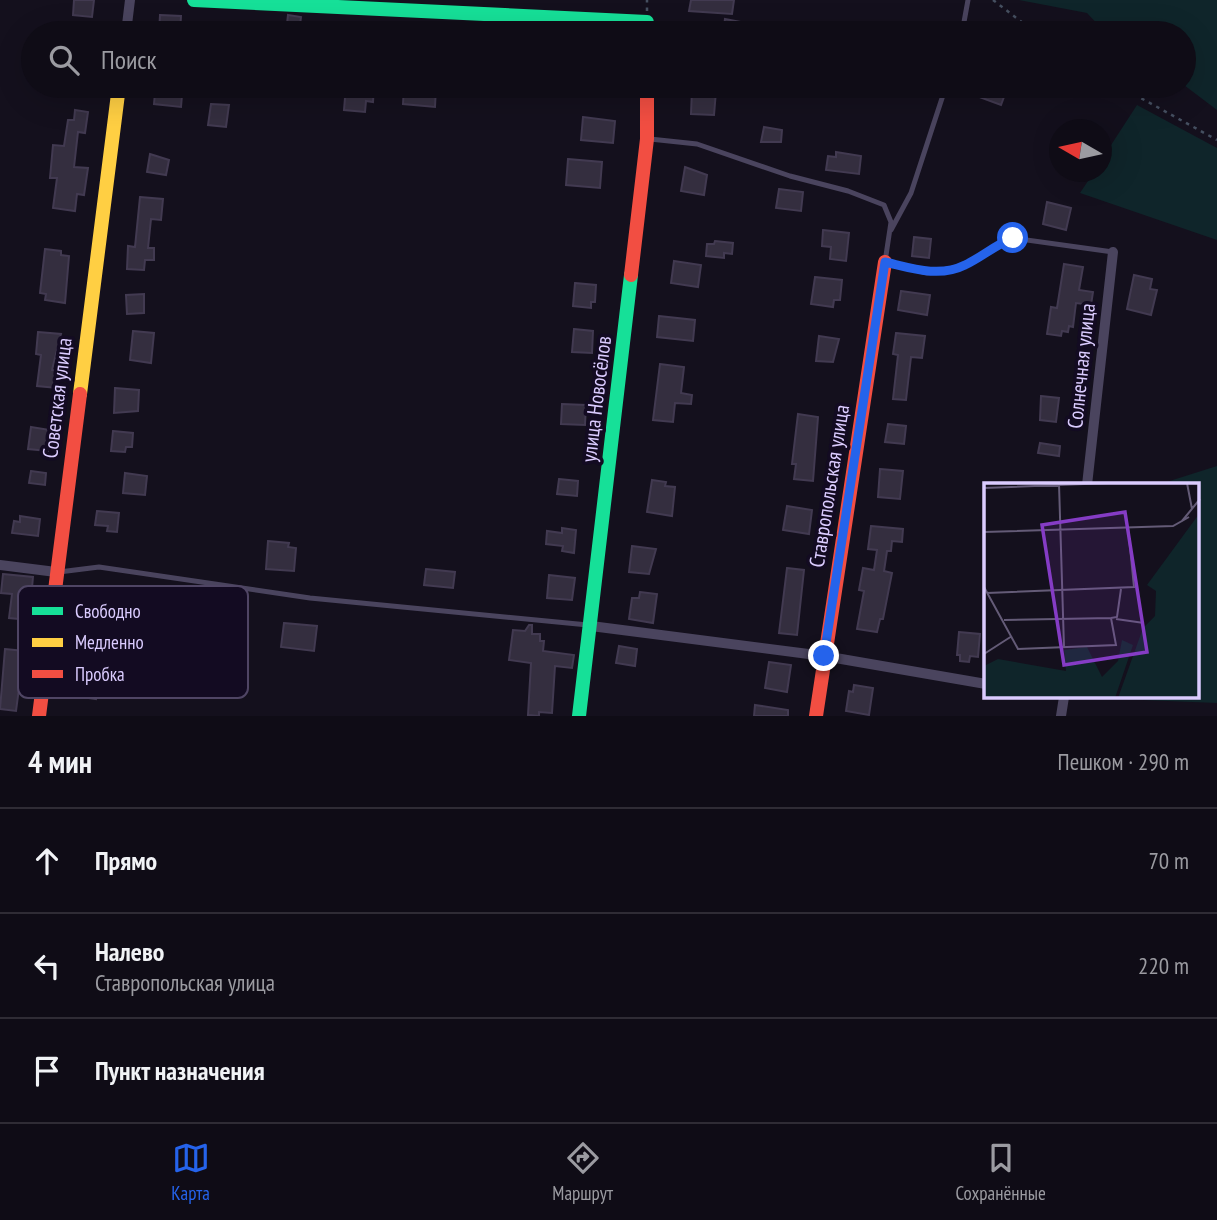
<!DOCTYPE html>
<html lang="ru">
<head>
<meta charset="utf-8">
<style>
	body { margin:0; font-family:"PT Sans Narrow",sans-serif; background:#1d1a23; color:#f1f3f6 }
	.compass { position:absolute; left:1049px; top:119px; width:63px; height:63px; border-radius:50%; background:#0f0c16; box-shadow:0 7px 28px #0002; rotate:279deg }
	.stop { position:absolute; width:21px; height:21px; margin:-16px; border:5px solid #2563eb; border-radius:50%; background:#fff }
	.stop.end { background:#2563eb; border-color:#fff; box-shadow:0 2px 7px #0008 }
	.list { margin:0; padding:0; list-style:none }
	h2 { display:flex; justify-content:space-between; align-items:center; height:91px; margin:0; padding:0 28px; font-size:30px }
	h2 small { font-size:23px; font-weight:400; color:#9b9ba1 }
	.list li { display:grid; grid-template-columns:46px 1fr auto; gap:21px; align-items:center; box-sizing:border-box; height:105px; padding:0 28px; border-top:2px solid #2f2c35 }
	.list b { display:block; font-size:26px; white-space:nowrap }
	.list p { margin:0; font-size:23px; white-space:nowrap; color:#9b9ba1 }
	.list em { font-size:23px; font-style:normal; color:#9b9ba1 }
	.icon { flex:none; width:38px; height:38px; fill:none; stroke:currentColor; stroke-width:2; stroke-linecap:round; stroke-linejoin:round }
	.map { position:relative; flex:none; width:1217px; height:716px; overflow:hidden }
	.search { position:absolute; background:#0f0c16; box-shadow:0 7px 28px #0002; left:21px; right:21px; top:21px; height:77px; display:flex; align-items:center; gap:18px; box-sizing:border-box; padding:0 24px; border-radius:38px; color:#9b9ba1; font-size:26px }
	.sheet { height:406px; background:#0f0c16 }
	nav { display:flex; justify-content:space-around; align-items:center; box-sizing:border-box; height:98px; border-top:2px solid #2f2c35; background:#0f0c16; font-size:19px; color:#9b9ba1 }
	nav a { display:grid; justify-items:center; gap:4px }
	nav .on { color:#2563eb }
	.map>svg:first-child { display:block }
	.green { fill:#0f252a }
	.building { fill:#342e3f; stroke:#423a51; stroke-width:2 }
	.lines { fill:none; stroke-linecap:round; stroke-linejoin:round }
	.path { stroke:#454f60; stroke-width:2.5; stroke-dasharray:3.5 5; stroke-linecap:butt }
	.lane { stroke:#4a445e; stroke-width:5 }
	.street { stroke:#4a445e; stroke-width:10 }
	.fast { stroke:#16e098; stroke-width:14 }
	.slow { stroke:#ffcf43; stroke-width:14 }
	.jam { stroke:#f24e42; stroke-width:14 }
	.route { stroke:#2563eb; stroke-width:9 }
	.labels { text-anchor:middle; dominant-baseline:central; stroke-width:7; stroke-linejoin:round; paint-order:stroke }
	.street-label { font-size:21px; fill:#dbccff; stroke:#130b22 }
	.inset-road { fill:none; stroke:#645b77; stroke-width:2 }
	.view { fill:#853cc5; fill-opacity:0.15; stroke:#853cc5; stroke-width:3.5 }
	.inset-edge { fill:none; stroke:#dbccff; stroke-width:3.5 }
	.key { fill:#130b22; stroke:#4f4564; stroke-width:2 }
	.key-label { font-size:19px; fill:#dbccff }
</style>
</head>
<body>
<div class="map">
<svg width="1217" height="716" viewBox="0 0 1217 716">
	<rect width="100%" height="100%" fill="#14101d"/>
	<path class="green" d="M1019 0H1217V110L1184 85V33H1106L1087 13Z
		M1137 105 1217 148V240L1080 193 1094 172H1102V159Z
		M1217 466V703L1093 698 1198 697V485H1157Z"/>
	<path class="building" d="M74 0H94L92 17 73 15Z
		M691 0H734L732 14 689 11Z
		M160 15 181 16 180 33H159Z
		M288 15 301 17 299 33H286Z
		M725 19 741 22 739 33H723Z
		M346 86H374L373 102 366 101 365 112 344 110Z
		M404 86H436L435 107 403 104Z
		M974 86H1008L1001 105 971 94Z
		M692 89 716 91 714 115 691 114Z
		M155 93 182 95 181 107 154 104Z
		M211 104 229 105 226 127 208 125Z
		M75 110 88 112 85 133 78 132 74 167 88 168 84 195 77 194 75 211 53 208 57 178H50L53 145 64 146 68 120H74Z
		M583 117 615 121 613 143 581 140Z
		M764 127 782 130 781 142H761Z
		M836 152 861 156 859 174 826 170 828 156 836 157Z
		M150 154 169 160 166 175 147 172Z
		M568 159 602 162 600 188 566 185Z
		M685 167 707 175 704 195 681 191Z
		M779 189 803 192 801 211 776 208Z
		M140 197 163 199 161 220 151 219 148 248H154V260H145L144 270 127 269 128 246 135 247Z
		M1047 202 1071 208 1066 230 1043 224Z
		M823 230 849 233 846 261 830 259 831 247 822 246Z
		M914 237 931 239 929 258 912 256Z
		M715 241 733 243 732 254 724 253V258L706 256 707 244H714Z
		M45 249 61 251V255L69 256 65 303 45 300 46 294 40 293Z
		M674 261 701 265 698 287 671 283Z
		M1064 264 1083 267 1079 290 1093 292 1091 305 1076 303 1073 327 1069 326 1068 332 1062 331 1061 336 1047 334 1051 307 1057 308Z
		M1134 275 1152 279 1150 289 1157 290 1151 315 1127 309Z
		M815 277 842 280 840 300H834L833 307 811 304Z
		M575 283 596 285 595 302H591V308L573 306Z
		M901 291 930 295 927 315 898 310Z
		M144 294V313L127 314 126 295Z
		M659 316 695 320 693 341 657 337Z
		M574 329 593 331 592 353 572 352Z
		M133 331 154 333 151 363 130 360Z
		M38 332 61 334 52 370 58 371 57 388 37 386 41 355 36 354Z
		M896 333 925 336 922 358 911 357 906 400 893 399 898 355 893 354Z
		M819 336 839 339 833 362 816 361Z
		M660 364 684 367 681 393 692 395 691 404 675 403 673 422 653 420Z
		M115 388 139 390 138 411 114 413Z
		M1041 396 1059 398 1056 422 1040 420Z
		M562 404 586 405 585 425 561 424Z
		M798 414 818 417 813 481 794 479 796 464H792Z
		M888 424 906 426 904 444 885 442Z
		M31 427 50 430 48 451 28 449Z
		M113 431 133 433 132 447H126L125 452 111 451Z
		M1040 443 1060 446 1059 456 1038 453Z
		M880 469 903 471 900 499 878 497Z
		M31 471 46 473 45 485 29 483Z
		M125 473 147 476 145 495 123 493Z
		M559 479 578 481 577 496 557 494Z
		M652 480 666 482 665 486 675 487 672 516 647 512Z
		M787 506 812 510 809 534 783 530Z
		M97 511 119 513 117 532 107 531 108 526 95 525Z
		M20 516 40 519 38 536 12 533 14 521 20 522Z
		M871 526 903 529 902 542 892 541 891 551H887L884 571 892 573 883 619H880L877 632 857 629 864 591 859 590 863 568 874 570 877 550 868 549Z
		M562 528 576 530 574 553 562 551 563 546 546 544 547 531 562 533Z
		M268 541 289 543 288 547 296 548 294 571 266 569Z
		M632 546 656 549 649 574 629 572Z
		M787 568 804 570 797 635 779 633Z
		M426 569 455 572 453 588 424 585Z
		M3 574 33 577 29 620 9 618 12 594 1 593Z
		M549 575 575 578 572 600 547 598Z
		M640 592 657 594 653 623 629 619 632 598H639Z
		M284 623 317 626 314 651 281 647Z
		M529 625H532V634H540V641H544L543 651 574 655 572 668 555 666 552 713 539 712V716L528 715 531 663 509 660 513 630 525 631Z
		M959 632 980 634 978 657 970 656 969 662 960 661V655H957Z
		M619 646 637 649 635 666 616 663Z
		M5 649 24 651 16 711 0 709Z
		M769 662 791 665 787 692 765 688Z
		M77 673 99 676 96 699 74 696Z
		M854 685 873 688 869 715 846 711 849 691 853 692Z
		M755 705 788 710V716H754Z"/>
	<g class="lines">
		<path class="path" d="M993 0 1036 33
			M647 11V0
			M1119 86 1217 140"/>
		<path class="lane" d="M962 33 968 0
			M650 139 697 144 790 176 848 191 884 205 891 222 885 262 927 273 963 266 996 245 1013 238 1113 252
			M891 230 911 193 946 86
			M59 572 99 567 310 598 588 625"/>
		<path class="street" d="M126 33 130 0
			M1087 485 1113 252
			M0 565 56 572
			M591 626 824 656 986 684
			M1061 716 1064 697"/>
		<path class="fast" d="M194 0 647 22V33
			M579 716 631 275"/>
		<path class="slow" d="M80 394 119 86"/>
		<path class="jam" d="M631 275 647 139V86
			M39 716 80 394
			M816 716 885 262"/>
	</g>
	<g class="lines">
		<path class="route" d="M824 656 885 262C911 268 939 278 965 265 982 257 995 245 1013 238"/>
	</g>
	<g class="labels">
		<g class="street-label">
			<text transform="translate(1081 366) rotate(-84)">Солнечная улица</text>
			<text transform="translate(57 398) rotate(-83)">Советская улица</text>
			<text transform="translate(596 399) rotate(-83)">улица Новосёлов</text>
			<text transform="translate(829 486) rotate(-81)">Ставропольская улица</text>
		</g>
	</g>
	<g transform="translate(984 483)">
		<rect width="215" height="215" fill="#14101d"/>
		<path d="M215 31V215H134L159 145 171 133 172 108 163 102ZM138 157 149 162 131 215H0V183L14 176 82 188 80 167 103 164 118 194 134 178Z" fill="#0f252a"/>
		<path class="inset-road" d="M203 0 208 26M75 1 80 164M0 5 125 0M198 38 216 16M0 49 189 43 205 34M0 104 34 166 132 162 127 135M3 110 150 104 144 44M127 135 133 134 137 106M132 136 160 140M20 137 127 135M0 171 28 153"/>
		<path class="view" d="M141 29 163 169 80 182 58 42Z"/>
		<rect width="215" height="215" class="inset-edge"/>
	</g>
	<rect x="18" y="586" width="230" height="112" rx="10" class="key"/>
	<rect x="32" y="607" width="31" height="8" fill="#16e098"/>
	<rect x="32" y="638" width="31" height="9" fill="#ffcf43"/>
	<rect x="32" y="670" width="31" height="8" fill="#f24e42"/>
	<g class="key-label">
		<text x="75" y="618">Свободно</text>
		<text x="75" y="649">Медленно</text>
		<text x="75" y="681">Пробка</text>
	</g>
</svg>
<svg class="compass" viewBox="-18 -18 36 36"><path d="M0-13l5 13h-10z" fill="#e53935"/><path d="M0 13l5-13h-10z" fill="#9b9ba1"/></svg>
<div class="stop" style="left:1013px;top:238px"></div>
<div class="stop end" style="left:824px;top:656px"></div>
<div class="search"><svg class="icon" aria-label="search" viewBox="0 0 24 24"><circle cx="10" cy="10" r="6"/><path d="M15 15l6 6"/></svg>Поиск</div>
</div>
<section class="sheet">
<h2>4 мин<small>Пешком · 290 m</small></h2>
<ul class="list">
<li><svg class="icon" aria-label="ahead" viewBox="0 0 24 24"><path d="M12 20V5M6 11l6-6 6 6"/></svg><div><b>Прямо</b></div><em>70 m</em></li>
<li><svg class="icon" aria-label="left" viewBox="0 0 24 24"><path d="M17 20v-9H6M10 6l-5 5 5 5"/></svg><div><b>Налево</b><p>Ставропольская улица</p></div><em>220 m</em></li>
<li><svg class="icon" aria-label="arrive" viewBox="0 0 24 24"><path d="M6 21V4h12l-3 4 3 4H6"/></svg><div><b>Пункт назначения</b></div></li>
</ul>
</section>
<nav>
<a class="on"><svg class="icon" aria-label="map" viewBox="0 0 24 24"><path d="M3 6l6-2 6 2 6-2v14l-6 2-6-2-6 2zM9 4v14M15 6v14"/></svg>Карта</a>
<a><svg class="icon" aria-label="directions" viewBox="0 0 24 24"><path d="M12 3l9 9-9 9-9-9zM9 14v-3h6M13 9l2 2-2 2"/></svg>Маршрут</a>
<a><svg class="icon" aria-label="saved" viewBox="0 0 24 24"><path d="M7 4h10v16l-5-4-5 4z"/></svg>Сохранённые</a>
</nav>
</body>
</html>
